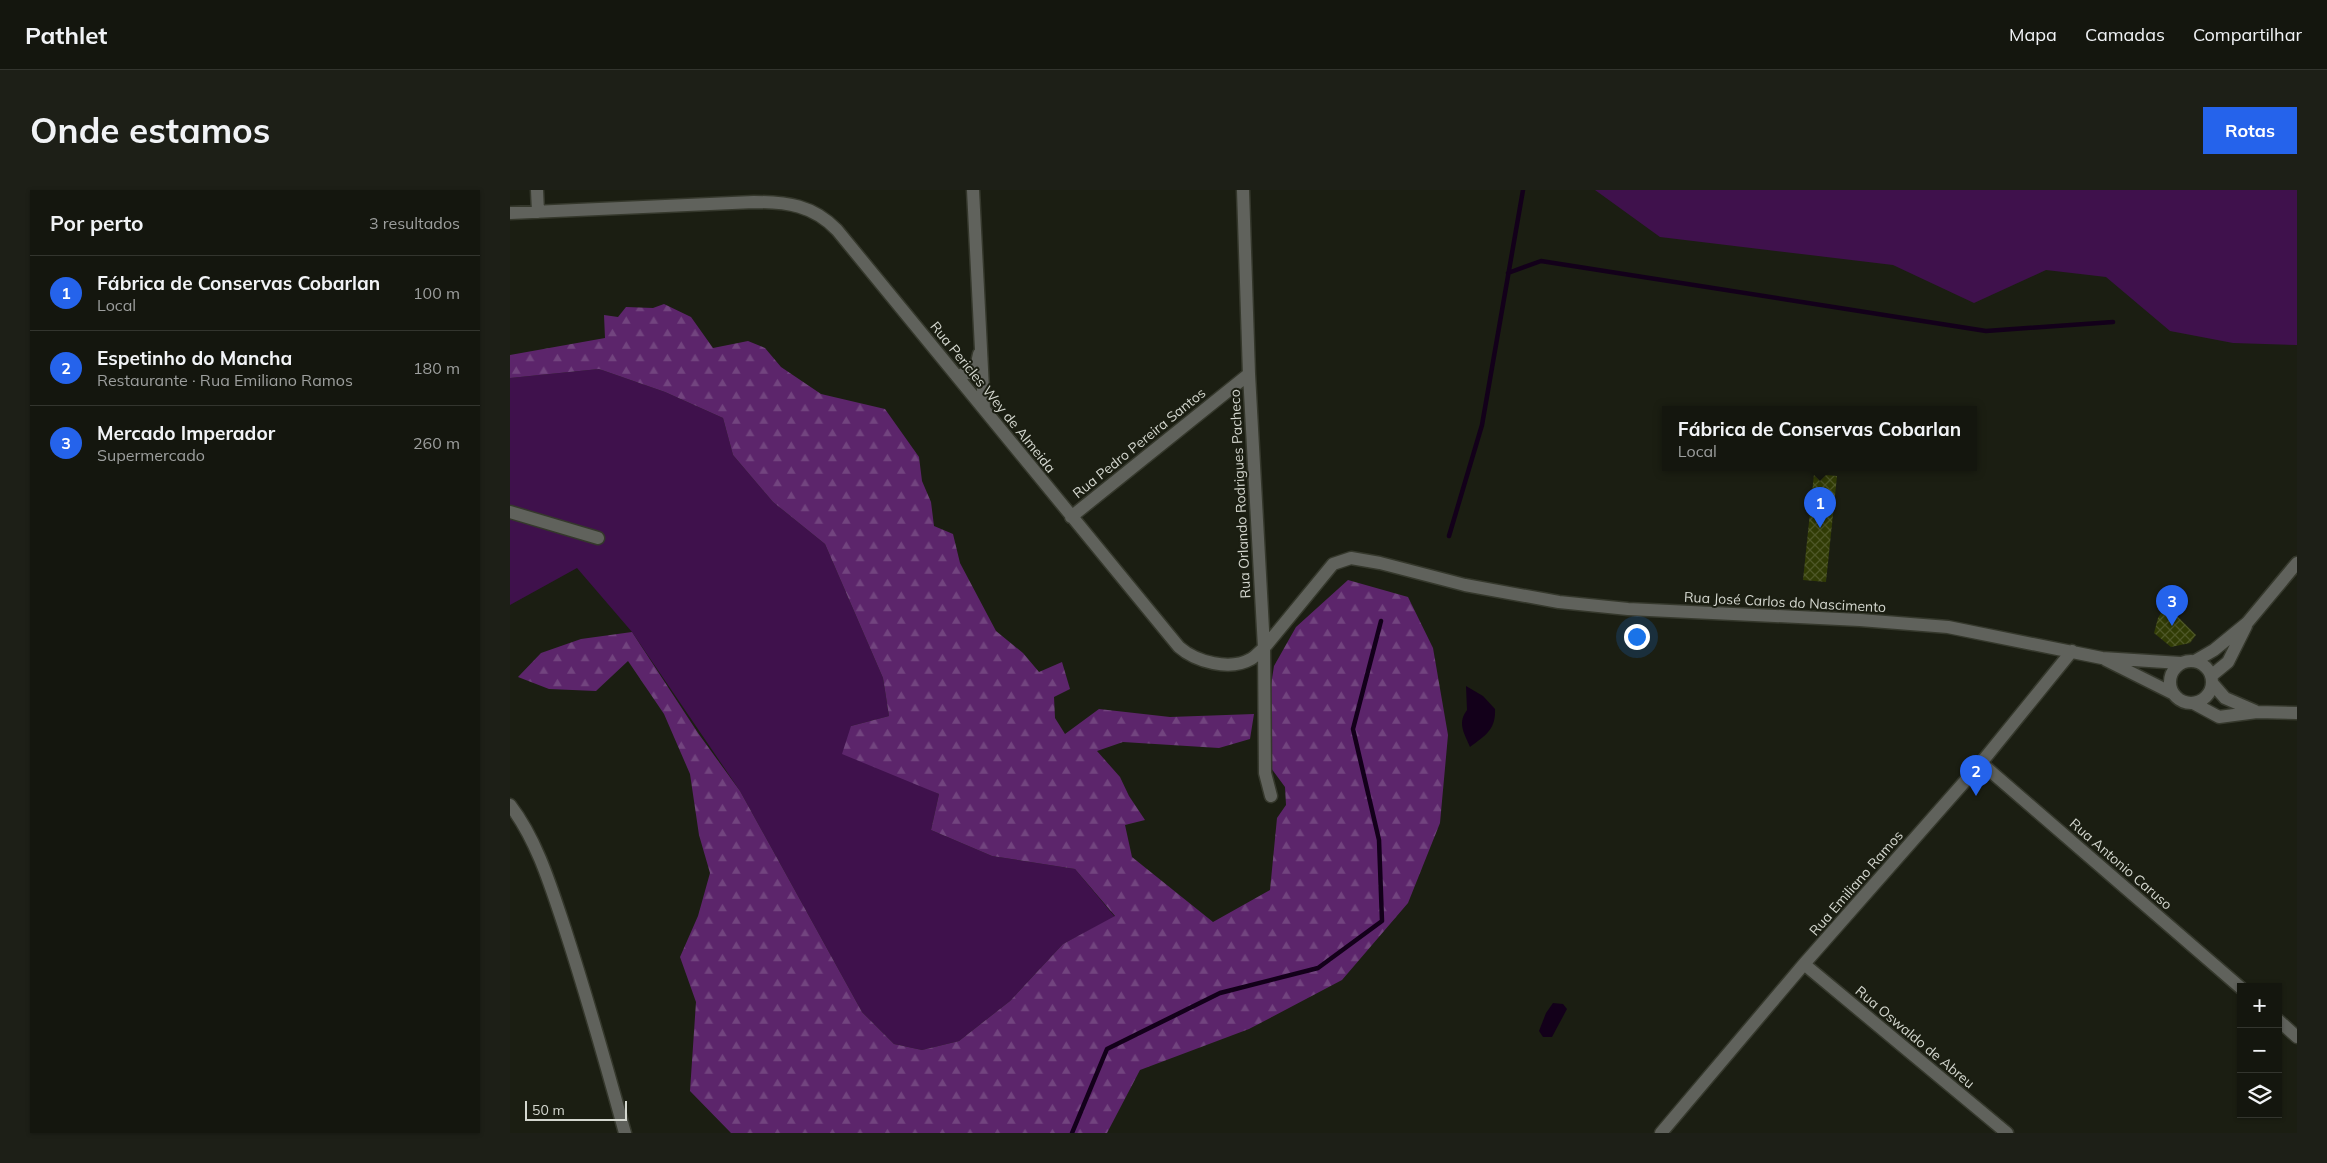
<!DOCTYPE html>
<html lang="pt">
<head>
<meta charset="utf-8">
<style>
	body { margin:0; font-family:Mulish,sans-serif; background:#1d1f17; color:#f1f3f6 }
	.controls { position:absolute; right:15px; bottom:15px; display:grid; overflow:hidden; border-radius:0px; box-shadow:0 1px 4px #0004 }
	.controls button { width:45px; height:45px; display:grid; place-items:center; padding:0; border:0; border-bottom:1px solid #33352e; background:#14160e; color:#f1f3f6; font:25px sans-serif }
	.scale { position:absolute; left:15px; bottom:12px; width:102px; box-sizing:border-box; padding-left:5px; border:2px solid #d4d7cf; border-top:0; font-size:14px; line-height:18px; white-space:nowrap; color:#d4d7cf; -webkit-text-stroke:4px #1b1e12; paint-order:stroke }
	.you { position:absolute; left:1126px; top:446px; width:18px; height:18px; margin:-12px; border:4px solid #fff; border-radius:50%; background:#1a73e8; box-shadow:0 0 0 8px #1a73e833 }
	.badge { display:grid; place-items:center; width:32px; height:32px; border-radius:50%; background:#2563eb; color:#fff; font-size:16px; font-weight:700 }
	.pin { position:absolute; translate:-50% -41px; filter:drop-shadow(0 1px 2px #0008) }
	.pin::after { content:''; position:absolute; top:26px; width:18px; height:15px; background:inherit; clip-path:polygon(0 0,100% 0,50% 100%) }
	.popup { position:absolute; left:1152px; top:216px; width:315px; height:65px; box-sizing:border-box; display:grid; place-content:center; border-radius:0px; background:#14160e; filter:drop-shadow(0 1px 4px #0005); font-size:16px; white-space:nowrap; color:#9d9f9e }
	.popup b { font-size:19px; color:#f1f3f6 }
	.popup::after { content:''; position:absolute; left:50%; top:100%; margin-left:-10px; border:10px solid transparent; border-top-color:#14160e }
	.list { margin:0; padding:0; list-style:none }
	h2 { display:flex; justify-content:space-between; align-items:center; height:65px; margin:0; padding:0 20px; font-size:21px }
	h2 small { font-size:16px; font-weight:400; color:#9d9f9e }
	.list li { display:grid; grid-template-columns:32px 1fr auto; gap:15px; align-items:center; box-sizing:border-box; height:75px; padding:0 20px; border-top:1px solid #33352e }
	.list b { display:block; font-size:19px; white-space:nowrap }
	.list p { margin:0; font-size:16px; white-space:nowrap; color:#9d9f9e }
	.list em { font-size:16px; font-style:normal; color:#9d9f9e }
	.icon { flex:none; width:28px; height:28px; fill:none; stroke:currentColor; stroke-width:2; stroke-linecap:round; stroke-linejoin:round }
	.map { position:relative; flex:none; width:1787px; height:943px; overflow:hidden; border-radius:0px }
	header { display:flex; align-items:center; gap:30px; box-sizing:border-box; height:70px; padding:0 25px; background:#14160e; border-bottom:1px solid #33352e }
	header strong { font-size:24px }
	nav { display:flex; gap:28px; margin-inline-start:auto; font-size:18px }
	.intro { display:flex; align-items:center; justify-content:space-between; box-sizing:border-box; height:120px; padding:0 30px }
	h1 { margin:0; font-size:35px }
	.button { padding:12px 22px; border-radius:0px; background:#2563eb; color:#fff; font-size:18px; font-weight:700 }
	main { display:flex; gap:30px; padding:0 30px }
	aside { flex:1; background:#14160e; border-radius:0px; box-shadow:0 1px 4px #0004 }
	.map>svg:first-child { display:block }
	.grass { fill:#3f114c }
	.forest { fill:url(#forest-firs) }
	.water { fill:#13001a }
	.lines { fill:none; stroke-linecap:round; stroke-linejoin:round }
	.stream { stroke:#13001a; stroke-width:4.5 }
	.building { fill:url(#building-cross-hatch) }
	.minor-casing { stroke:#35382c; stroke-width:15 }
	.minor { stroke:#60625c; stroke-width:12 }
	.labels { text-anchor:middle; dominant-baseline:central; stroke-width:4; stroke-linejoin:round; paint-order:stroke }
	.street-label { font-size:14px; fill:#d4d7cf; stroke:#1b1e12 }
</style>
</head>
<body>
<header>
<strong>Pathlet</strong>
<nav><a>Mapa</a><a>Camadas</a><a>Compartilhar</a></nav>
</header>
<div class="intro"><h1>Onde estamos</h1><a class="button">Rotas</a></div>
<main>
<aside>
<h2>Por perto<small>3 resultados</small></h2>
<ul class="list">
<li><span class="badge">1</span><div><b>Fábrica de Conservas Cobarlan</b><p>Local</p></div><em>100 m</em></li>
<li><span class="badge">2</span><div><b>Espetinho do Mancha</b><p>Restaurante · Rua Emiliano Ramos</p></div><em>180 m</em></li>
<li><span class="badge">3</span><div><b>Mercado Imperador</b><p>Supermercado</p></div><em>260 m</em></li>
</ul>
</aside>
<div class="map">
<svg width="1787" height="943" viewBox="0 0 1787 943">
	<defs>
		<pattern id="forest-firs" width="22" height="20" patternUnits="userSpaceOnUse" patternTransform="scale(1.25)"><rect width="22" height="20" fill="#5c256b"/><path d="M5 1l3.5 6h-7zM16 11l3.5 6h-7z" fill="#72447f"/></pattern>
		<pattern id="building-cross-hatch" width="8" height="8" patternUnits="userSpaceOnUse" patternTransform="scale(1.25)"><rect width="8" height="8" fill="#313c05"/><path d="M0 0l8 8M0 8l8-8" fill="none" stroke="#4e5728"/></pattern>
	</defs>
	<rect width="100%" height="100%" fill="#1b1e12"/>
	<path class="grass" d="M1085 0H1787V155L1723 153 1660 141 1596 87 1536 80 1464 113 1383 75 1150 47Z
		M89 179 155 202 213 228 223 265 263 312 315 354 373 488 379 526 341 536 388 585 429 604 421 640 482 666 565 679 605 727 553 754 500 811 449 851 412 860 384 854 352 822 230 601 122 442 67 378 0 415V188Z"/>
	<path class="forest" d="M154 114 181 127 203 158 238 151 255 158 271 177 311 204 375 219 409 267 412 291 421 312 424 336 443 344 450 373 486 441 513 463 529 482 552 472 560 499 544 507 545 528 555 544 589 519 660 527 744 524 740 549 709 558 613 552 587 561 610 587 619 606 635 630 615 635 622 667 703 732 760 700 767 628 776 615 775 597 761 578V495L764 476 786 437 838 390 898 407 923 458 938 545 930 633 898 713 832 790 739 839 630 880 597 943H221L180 901 186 812 170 767 188 726 200 683 189 645 180 584 154 524 118 471 86 501 39 499 8 487 31 463 71 449 122 442 188 543 230 601 352 822 384 854 412 860 449 851 500 811 553 754 605 726 565 679 482 666 421 640 429 604 332 564 341 536 379 526 373 488 315 354 263 312 223 265 213 228 155 202 89 179 0 188V165L95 148 94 125 108 127 116 117 143 118Z"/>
	<path class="water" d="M956 496 973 506 985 519C986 540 975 546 960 557 954 543 947 533 957 520Z
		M1043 813 1053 814 1057 819 1042 847H1033L1029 841 1036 823Z"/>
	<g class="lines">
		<path class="stream" d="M998 83 1031 71 1476 141 1603 132
			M939 346 972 235 1013 0
			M562 943 597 859 710 803 808 778 872 731 869 650 843 539 871 431"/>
	</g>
	<path class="building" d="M1304 284 1327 286 1316 392 1293 390Z
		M1656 415 1686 445 1680 453 1661 457 1644 443 1648 428Z"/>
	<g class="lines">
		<defs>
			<path id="minor" d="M27 0 28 22
				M463 0 474 219
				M733 0 739 184 754 458 755 583 761 606
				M0 23 244 12C277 12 303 15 327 40L669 457C686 472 720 481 741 469 746 466 750 461 754 458L823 374 841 368 870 373 955 395 1049 412 1118 419 1350 430 1438 437 1592 468 1671 473
				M447 186 461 182 467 173 469 164
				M0 322 88 348
				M561 327 739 184
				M1596 470 1664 504
				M1685 471 1704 460 1737 433 1787 373
				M1660 492a21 21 0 1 1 42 0a21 21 0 1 1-42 0Z
				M1701 486 1718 472 1736 436
				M1702 493 1715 508 1745 521
				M1683 513 1709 527 1747 522 1787 523
				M1471 573 1731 798
				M0 615C27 650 41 697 55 739 77 807 96 874 115 943
				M1294 774 1497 943
				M1768 830 1787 847
				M1151 943 1294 774 1471 573 1562 461"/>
		</defs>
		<use href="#minor" class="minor-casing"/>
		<use href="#minor" class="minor"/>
	</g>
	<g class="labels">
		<g class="street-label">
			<text transform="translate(483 207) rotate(51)">Rua Pericles Wey de Almeida</text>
			<text transform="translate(629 253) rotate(-39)">Rua Pedro Pereira Santos</text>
			<text transform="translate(730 304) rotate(-93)">Rua Orlando Rodrigues Pacheco</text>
			<text transform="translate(1275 412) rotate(3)">Rua José Carlos do Nascimento</text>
			<text transform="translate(1611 674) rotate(41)">Rua Antonio Caruso</text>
			<text transform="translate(1346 693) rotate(-49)">Rua Emiliano Ramos</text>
			<text transform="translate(1405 847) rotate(40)">Rua Oswaldo de Abreu</text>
		</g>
	</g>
</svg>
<div class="controls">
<button>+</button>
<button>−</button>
<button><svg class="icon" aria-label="layers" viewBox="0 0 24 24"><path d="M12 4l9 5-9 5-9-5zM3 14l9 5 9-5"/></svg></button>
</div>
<div class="scale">50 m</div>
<div class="you"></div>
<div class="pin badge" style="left:1310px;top:338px">1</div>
<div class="popup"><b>Fábrica de Conservas Cobarlan</b>Local</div>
<div class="pin badge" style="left:1466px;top:606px">2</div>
<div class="pin badge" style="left:1662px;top:436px">3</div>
</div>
</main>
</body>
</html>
